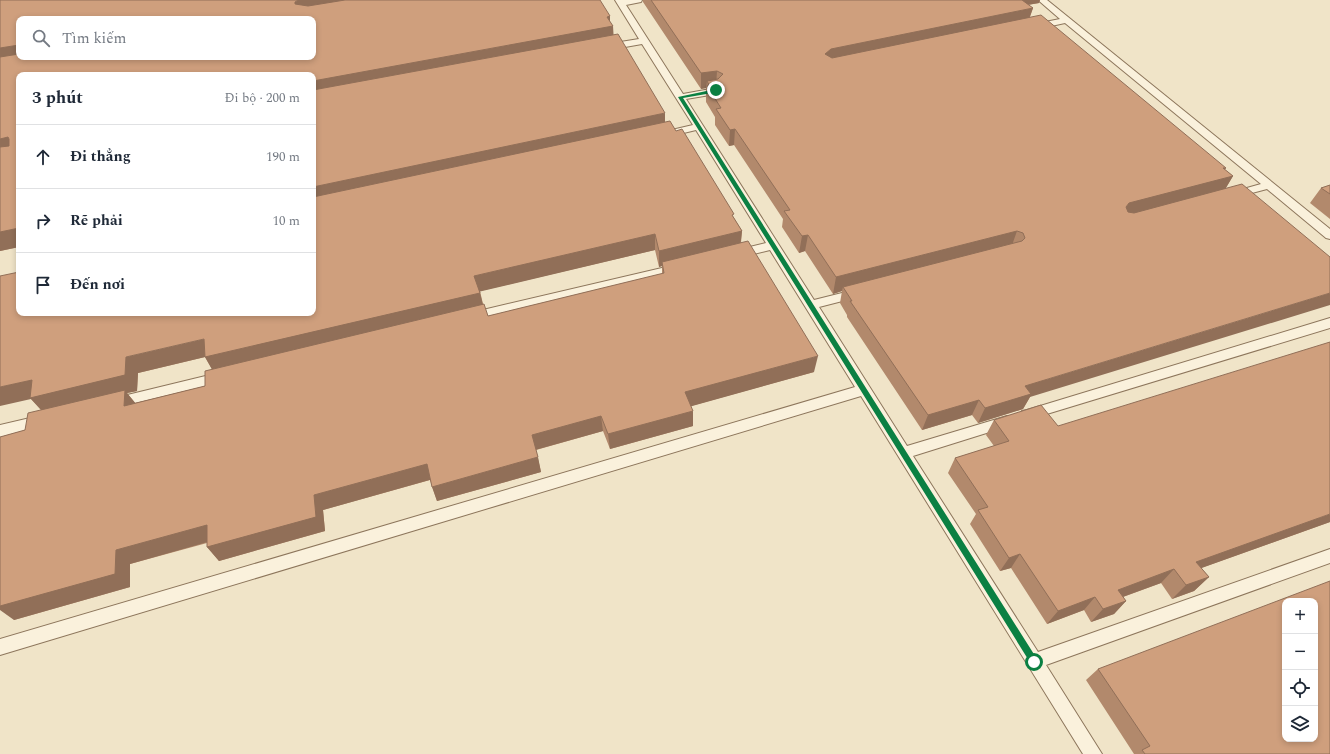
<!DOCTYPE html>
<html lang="vi">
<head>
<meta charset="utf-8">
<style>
	body { margin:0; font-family:Spectral,serif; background:#f2f2f3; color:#1f2937 }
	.controls { position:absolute; right:12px; bottom:12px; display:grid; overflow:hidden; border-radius:8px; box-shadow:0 2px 6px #0003 }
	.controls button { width:36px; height:36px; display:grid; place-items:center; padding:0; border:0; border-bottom:1px solid #e0e1e3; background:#fff; color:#1f2937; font:20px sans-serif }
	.stop { position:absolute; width:12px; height:12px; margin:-9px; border:3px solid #0b8043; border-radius:50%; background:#fff }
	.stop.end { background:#0b8043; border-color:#fff; box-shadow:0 1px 4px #0008 }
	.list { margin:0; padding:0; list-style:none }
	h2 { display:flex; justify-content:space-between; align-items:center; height:52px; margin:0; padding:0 16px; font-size:17px }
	h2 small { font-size:13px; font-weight:400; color:#747a83 }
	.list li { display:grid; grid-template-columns:26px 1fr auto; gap:12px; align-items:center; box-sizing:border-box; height:64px; padding:0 16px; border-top:1px solid #e0e1e3 }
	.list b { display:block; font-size:15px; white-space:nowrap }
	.list em { font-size:13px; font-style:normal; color:#747a83 }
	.icon { flex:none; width:22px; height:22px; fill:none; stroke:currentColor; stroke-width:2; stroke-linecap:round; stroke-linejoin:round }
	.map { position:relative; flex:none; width:1330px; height:754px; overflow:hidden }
	.search { position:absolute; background:#fff; box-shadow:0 2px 6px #0003; left:16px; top:16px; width:300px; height:44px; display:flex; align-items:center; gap:10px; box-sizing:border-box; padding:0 14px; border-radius:8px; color:#747a83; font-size:15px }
	.panel { position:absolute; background:#fff; box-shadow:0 2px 6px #0003; left:16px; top:72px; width:300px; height:244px; border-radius:8px }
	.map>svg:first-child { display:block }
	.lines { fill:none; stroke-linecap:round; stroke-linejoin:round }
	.lane-casing { stroke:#8d765c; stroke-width:2 }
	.lane { fill:#faf1dc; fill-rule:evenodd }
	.wall { fill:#b2896c; fill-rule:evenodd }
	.shaded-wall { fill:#916f58 }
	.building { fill:#cf9f7d; stroke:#916f58; fill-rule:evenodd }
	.route { fill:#0b8043 }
</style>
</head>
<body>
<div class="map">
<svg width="1330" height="754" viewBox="0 0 1330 754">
	<rect width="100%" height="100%" fill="#f0e4c8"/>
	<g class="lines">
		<defs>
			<path id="lane" d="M615 0H642L641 2 626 5 683 94 716 88 721 91 716 94 686 99 814 300 858 289 862 290 864 293 862 296 819 307 907 446 1007 416 1012 417 1014 421 1012 425 913 456 1038 652 1330 549V563L1046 665 1102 754H1083L861 396 0 655V639L855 387 770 250 737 258 733 257 731 254 733 251 766 243 696 130 667 137 662 134 663 132 693 125 642 44 608 50 603 47 608 44 639 39Z
				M1038 0H1047L1330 229V239L1326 238 1267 189 1233 198 1229 197 1228 195 1229 193 1261 184 1065 23 1033 30 1030 29 1029 27 1030 25 1060 19Z
				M679 264 683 265 685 268 683 271 470 323 466 321 464 318 466 315 470 313Z
				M1330 318V328L1027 420 1022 419 1020 415 1022 411 1027 410Z
				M222 372 227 373 228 377 227 381 115 408 110 407 108 403 110 399 115 398Z
				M43 415 48 416 50 420 48 424 0 437V425Z"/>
		</defs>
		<use href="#lane" class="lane-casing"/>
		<use href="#lane" class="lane"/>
	</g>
	<path class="wall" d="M0 0 610 22 613 26V35L665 122 676 131 734 218 742 231 741 243 814 372 691 406 693 426 610 449 603 431 536 450 541 472 437 501 430 480 323 510 325 531 219 561 207 547V543L130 564V587L14 620 25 430 41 410 31 399 313 313 19 75V247L0 251ZM19 19 313 57H19ZM655 250 659 267 662 266V274L488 316 483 304 480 291ZM205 357 212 369 205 386 135 403 127 393 137 391 138 373Z
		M643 0H1040L1039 3 1028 5 1033 8 1030 17 1233 176 1225 189 1030 397 1023 409 978 423 972 415 922 430 847 317V315L840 303 842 291 833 294 805 251 799 253 782 227 783 219 734 145 729 146 715 125V117L706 102V88L701 89 643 2Z
		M1330 185V219L1310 203 1321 188Z
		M994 420 1058 426 1330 522 1201 568 1209 577 1194 591 1172 599 1161 583 1123 597 1126 601 1114 614 1091 622 1084 610 1047 624 1011 568 1000 571 970 524 976 514 948 473 955 458 994 446 986 435Z
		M1098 669 1330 754H1134L1086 680Z"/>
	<path class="shaded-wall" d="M298 0H394L305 15 295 4V2Z
		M1011 0H1040L1039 3 1008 8Z
		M1033 8 1027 24 823 70 825 54 831 49Z
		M610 16V27L613 26 614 42 313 98V81Z
		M19 45V57L0 65V48Z
		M717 71 716 87 707 81 706 88 701 89V73Z
		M665 113V129L313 204V187Z
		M735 129 734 145 729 146 730 130Z
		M8 137 19 154 0 158V139Z
		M1223 168H1226L1218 180 1233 176 1223 193 1121 220 1126 207 1129 203Z
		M19 228V247L0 251V232Z
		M742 231 740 248 662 262V266L659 267V251Z
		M1017 231 1011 248 843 287 842 291 833 294 836 277Z
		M655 234V250L478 292 474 276Z
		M808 235 805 251 799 253 802 236Z
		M480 293 484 309 214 373 205 357 138 373 137 391 127 393 137 405 44 413 31 399 0 406V387L126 357 204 339Z
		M1330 293V305L1030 397 1023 409 978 423 985 408 1025 386Z
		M818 356 814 372 685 408V392Z
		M979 400 972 415 922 430 928 415Z
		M693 411V426L610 449 608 434Z
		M601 416 603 431 535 450 532 435Z
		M538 457 541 472 437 501 432 487Z
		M427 464 433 479 323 510 325 531 219 561 207 547 314 495Z
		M1330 514V522L1182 575 1196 562Z
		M207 525 218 539 130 564V587L14 620 0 610V606L116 550Z
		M1020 554 1011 568 1000 571 1009 558Z
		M1174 569 1161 583 1106 603 1118 590Z
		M1209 577 1194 591 1172 599 1186 585Z
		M1095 597 1084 610 1047 624 1058 611Z
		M1126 601 1114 614 1091 622 1103 609Z"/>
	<path class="building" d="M0 0H298L295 2V4L308 6 345 0H600L610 16 607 17 613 26 313 81V75H19V228L0 232V147L9 146V139L8 137 0 139V57L19 54V57H313V19H19V45L0 48Z
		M651 0H1022L1033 8 831 49 825 54 832 58 1041 15 1226 168H1223L1233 176 1129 203 1126 207 1128 212 1134 213 1242 184 1330 257V293L1025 386 1031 394 985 408 979 400 928 415 850 301H852L843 287 1022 241 1025 238 1023 233 1017 231 836 277 808 235 802 236 784 211 790 210 735 129 730 130 716 109 721 108 707 86 709 85 707 81 718 79 723 74 717 71 701 73Z
		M618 34 665 113 313 187V90Z
		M670 121 676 131 682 129 734 214 732 215 742 231 659 251 655 234 474 276 480 293 205 357 204 339 126 357 125 375 30 398 32 380 0 387V276L19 272V313H313V197Z
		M1330 185V194L1321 188Z
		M748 241 818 356 685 392 693 411 608 434 601 416 532 435 538 457 432 487 427 464 314 495 316 517 207 547V525L116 550 115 574 0 606V437L25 430 28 413 125 390 124 406 205 386V371L484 304 488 316 664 273 662 262Z
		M1330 342V514L1196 562 1209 577 1186 585 1174 569 1118 590 1126 601 1103 609 1095 597 1058 611 1020 554 1009 558 978 510 988 507 955 458 1009 441 994 420 1041 405 1058 426Z
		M1330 581V754H1145L1142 750 1150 746 1098 669ZM1285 601H1315V739H1285Z"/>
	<path class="route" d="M716 89 718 92 683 98 1037 659 1038 662 1037 664H1031L678 97Z"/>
</svg>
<div class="controls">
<button>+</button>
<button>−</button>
<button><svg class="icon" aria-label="locate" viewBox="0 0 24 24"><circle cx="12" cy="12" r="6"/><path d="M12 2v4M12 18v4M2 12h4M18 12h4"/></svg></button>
<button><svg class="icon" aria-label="layers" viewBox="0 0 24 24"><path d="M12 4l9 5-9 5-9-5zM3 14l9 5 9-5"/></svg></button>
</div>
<div class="stop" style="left:1034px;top:662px"></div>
<div class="stop end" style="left:716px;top:90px"></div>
<div class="search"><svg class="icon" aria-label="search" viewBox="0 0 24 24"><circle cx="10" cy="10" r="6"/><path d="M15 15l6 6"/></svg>Tìm kiếm</div>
<section class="panel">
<h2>3 phút<small>Đi bộ · 200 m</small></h2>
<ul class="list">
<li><svg class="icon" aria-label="ahead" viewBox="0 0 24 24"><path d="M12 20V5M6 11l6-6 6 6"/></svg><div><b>Đi thẳng</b></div><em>190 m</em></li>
<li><svg class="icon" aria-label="right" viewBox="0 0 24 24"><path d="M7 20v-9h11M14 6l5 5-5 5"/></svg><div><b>Rẽ phải</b></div><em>10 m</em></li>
<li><svg class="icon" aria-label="arrive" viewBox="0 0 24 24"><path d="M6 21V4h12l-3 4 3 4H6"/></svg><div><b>Đến nơi</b></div></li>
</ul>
</section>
</div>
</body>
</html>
